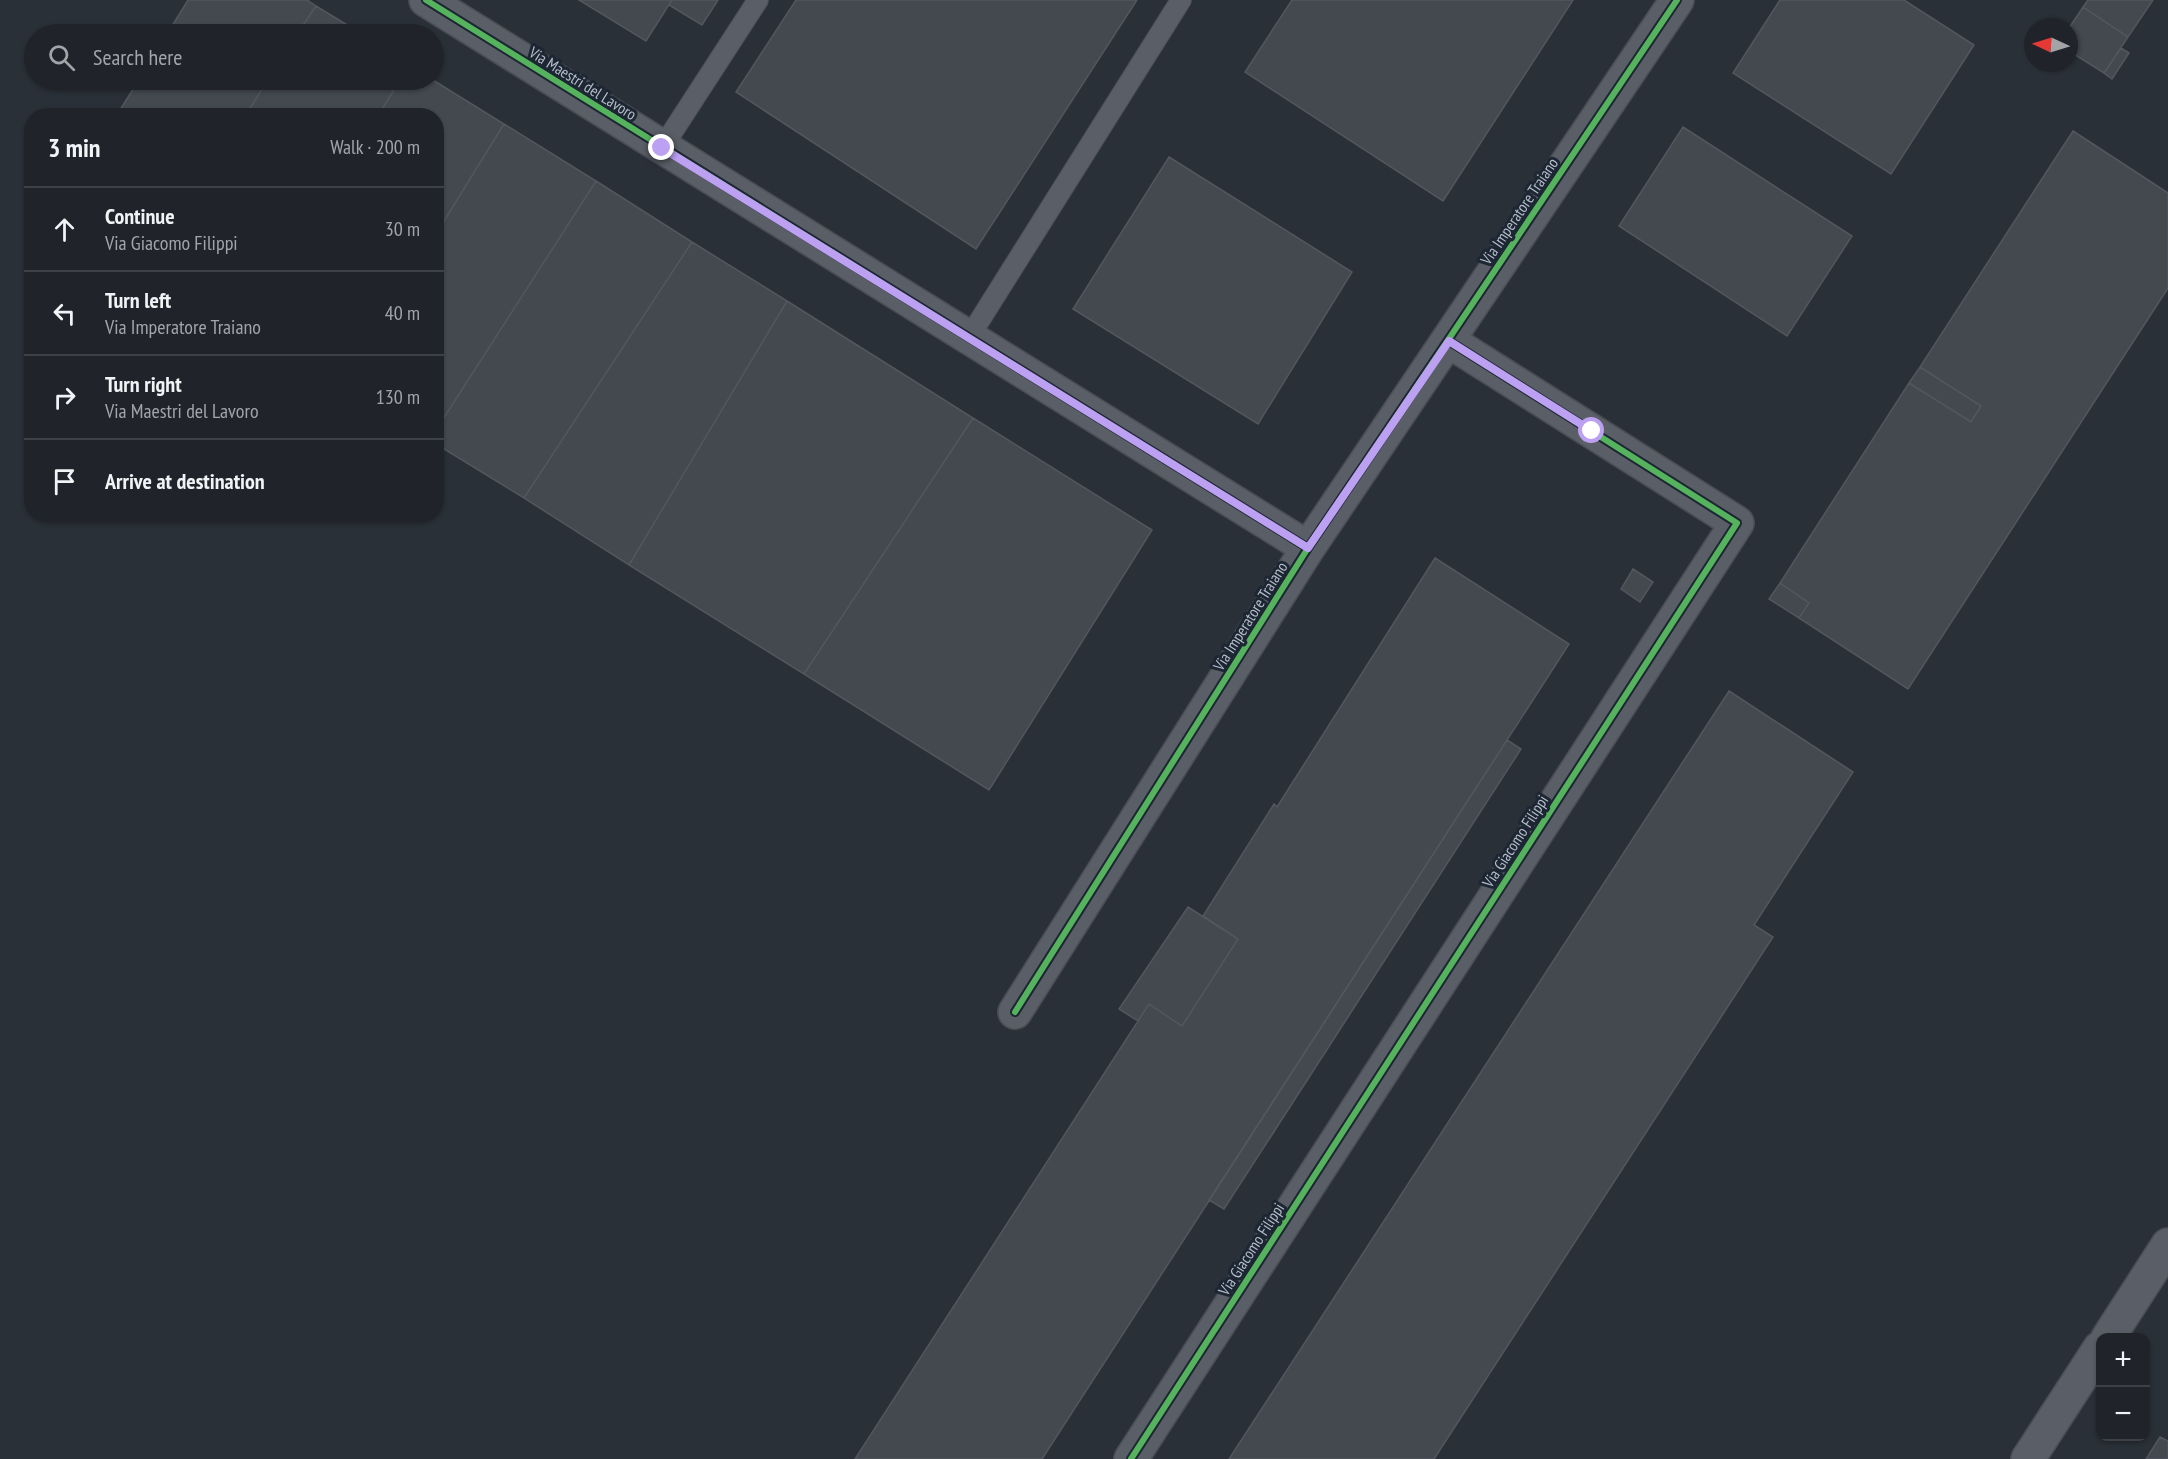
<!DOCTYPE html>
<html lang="en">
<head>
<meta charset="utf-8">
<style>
	body { margin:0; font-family:"PT Sans Narrow",sans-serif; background:#282c32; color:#f1f3f6 }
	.controls { position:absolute; right:18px; bottom:18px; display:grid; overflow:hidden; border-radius:12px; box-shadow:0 2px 4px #0004 }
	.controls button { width:54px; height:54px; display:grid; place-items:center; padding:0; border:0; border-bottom:2px solid #3d4147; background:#20242a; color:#f1f3f6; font:30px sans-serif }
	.compass { position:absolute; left:2024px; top:18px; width:54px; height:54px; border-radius:50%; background:#20242a; box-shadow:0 2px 4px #0004; rotate:274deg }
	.stop { position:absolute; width:18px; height:18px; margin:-14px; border:4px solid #bca0f2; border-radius:50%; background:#fff }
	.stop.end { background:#bca0f2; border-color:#fff; box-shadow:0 2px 6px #0008 }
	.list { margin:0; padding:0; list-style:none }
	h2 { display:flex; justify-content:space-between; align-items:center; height:78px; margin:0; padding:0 24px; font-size:26px }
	h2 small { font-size:20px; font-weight:400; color:#a2a4a8 }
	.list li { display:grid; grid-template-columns:39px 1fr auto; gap:18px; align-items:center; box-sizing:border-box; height:84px; padding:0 24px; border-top:2px solid #3d4147 }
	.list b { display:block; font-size:22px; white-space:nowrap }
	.list p { margin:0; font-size:20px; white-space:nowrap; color:#a2a4a8 }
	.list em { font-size:20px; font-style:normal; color:#a2a4a8 }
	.icon { flex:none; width:33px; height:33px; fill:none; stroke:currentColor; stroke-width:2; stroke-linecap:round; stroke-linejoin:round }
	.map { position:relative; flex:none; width:2168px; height:1459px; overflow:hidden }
	.search { position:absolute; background:#20242a; box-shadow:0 2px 4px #0004; left:24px; top:24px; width:420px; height:66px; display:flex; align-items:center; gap:15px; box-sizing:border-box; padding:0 21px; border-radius:33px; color:#a2a4a8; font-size:22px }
	.panel { position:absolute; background:#20242a; box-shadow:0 2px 4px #0004; left:24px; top:108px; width:420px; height:414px; border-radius:24px }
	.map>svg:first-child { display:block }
	.building { fill:#444950; stroke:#52575f; stroke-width:1.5 }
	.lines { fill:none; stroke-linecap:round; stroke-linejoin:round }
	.service-casing { stroke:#484c53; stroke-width:22 }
	.minor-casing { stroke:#484c53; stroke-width:36 }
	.service { stroke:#5a5e66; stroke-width:20 }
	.minor { stroke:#5a5e66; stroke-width:33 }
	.cycleway-casing { stroke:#1d2633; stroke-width:10 }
	.cycleway { stroke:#56b35d; stroke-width:6 }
	.route { stroke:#bca0f2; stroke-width:8 }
	.labels { text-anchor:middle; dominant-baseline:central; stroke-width:6; stroke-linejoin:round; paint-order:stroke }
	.street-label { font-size:16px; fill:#b4bcc9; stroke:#1d2633 }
</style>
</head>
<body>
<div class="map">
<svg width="2168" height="1459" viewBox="0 0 2168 1459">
	<rect width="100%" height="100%" fill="#2a3038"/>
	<path class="building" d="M188 0H307L316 6 297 34H167Z
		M579 0H672L646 41Z
		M672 0H718L702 25 669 5Z
		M796 0H1137L976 249 736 92Z
		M1292 0H1573L1443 201 1245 72Z
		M1780 0H1904L1974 45 1891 174 1733 73Z
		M2088 0H2153L2128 37 2083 7Z
		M316 6 362 34H297Z
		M2083 7 2128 37 2104 73 2069 51V28Z
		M2121 48 2129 53 2112 79 2104 73Z
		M139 80H268L245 116H116Z
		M268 80H400L378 116H245Z
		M400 80H433L504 124 436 234V116H378Z
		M504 124 596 181 436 430V234Z
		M1683 127 1852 236 1787 336 1619 226Z
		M2073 131 2168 193V288L1908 689 1799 618 1809 603 1780 583 1909 383 1971 422 1981 406 1920 367Z
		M1169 157 1352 272 1258 424 1073 309Z
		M596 181 692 242 524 498 436 444V430Z
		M692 242 787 301 629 565 524 498Z
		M787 301 973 418 804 674 629 565Z
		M1920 367 1981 406 1971 422 1909 383Z
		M973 418 1152 530 989 790 804 674Z
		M1435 558 1569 644 1531 703 1042 1459H855L1149 1004 1182 1026 1238 939 1203 916 1274 804 1277 807Z
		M1633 569 1653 582 1640 602 1621 589Z
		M1780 583 1809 603 1799 618 1769 599Z
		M1729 691 1853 772 1754 925 1773 937 1434 1459H1229Z
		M1507 740 1521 749 1224 1209 1209 1200Z
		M1188 907 1238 939 1182 1026 1149 1004 1138 1021 1119 1009Z
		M2160 1437 2168 1441V1459H2146Z"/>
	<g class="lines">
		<defs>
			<path id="service" d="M662 148 758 0
				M968 339 1181 0"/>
			<path id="minor" d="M426 0 1308 548
				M1015 1012 1308 548 1677 0
				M2108 1338 2168 1245
				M1131 1459 1737 523 1449 341
				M2028 1459 2100 1348"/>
		</defs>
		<use href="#service" class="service-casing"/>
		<use href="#minor" class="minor-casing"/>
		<use href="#service" class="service"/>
		<use href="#minor" class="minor"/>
		<defs>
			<path id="cycleway" d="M426 0 1308 548
				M1015 1012 1308 548 1677 0
				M1131 1459 1737 523 1449 341"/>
		</defs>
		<use href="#cycleway" class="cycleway-casing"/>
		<use href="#cycleway" class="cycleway"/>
	</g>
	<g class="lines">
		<path class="route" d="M662 148 1308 548 1449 341 1592 431"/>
	</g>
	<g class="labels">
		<g class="street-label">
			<text transform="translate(583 83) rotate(32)">Via Maestri del Lavoro</text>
			<text transform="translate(1519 211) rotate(-56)">Via Imperatore Traiano</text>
			<text transform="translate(1250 616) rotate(-58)">Via Imperatore Traiano</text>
			<text transform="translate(1515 841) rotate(-57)">Via Giacomo Filippi</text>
			<text transform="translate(1251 1249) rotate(-57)">Via Giacomo Filippi</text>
		</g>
	</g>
</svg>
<div class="controls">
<button>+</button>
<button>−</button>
</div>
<svg class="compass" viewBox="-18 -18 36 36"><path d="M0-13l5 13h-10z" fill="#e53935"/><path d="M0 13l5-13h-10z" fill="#a2a4a8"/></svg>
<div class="stop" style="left:1592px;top:431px"></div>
<div class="stop end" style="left:662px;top:148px"></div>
<div class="search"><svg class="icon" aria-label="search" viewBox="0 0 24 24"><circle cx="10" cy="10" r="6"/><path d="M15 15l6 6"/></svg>Search here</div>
<section class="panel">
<h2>3 min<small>Walk · 200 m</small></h2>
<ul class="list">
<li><svg class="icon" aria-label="ahead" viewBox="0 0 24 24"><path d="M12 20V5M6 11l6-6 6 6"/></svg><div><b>Continue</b><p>Via Giacomo Filippi</p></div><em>30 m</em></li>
<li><svg class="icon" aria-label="left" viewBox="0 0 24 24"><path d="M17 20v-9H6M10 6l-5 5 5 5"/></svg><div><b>Turn left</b><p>Via Imperatore Traiano</p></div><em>40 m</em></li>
<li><svg class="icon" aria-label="right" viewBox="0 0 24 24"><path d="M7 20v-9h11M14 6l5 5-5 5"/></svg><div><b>Turn right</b><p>Via Maestri del Lavoro</p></div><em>130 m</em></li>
<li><svg class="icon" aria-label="arrive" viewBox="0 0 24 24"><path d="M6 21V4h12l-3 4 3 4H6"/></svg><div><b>Arrive at destination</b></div></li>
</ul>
</section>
</div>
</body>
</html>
